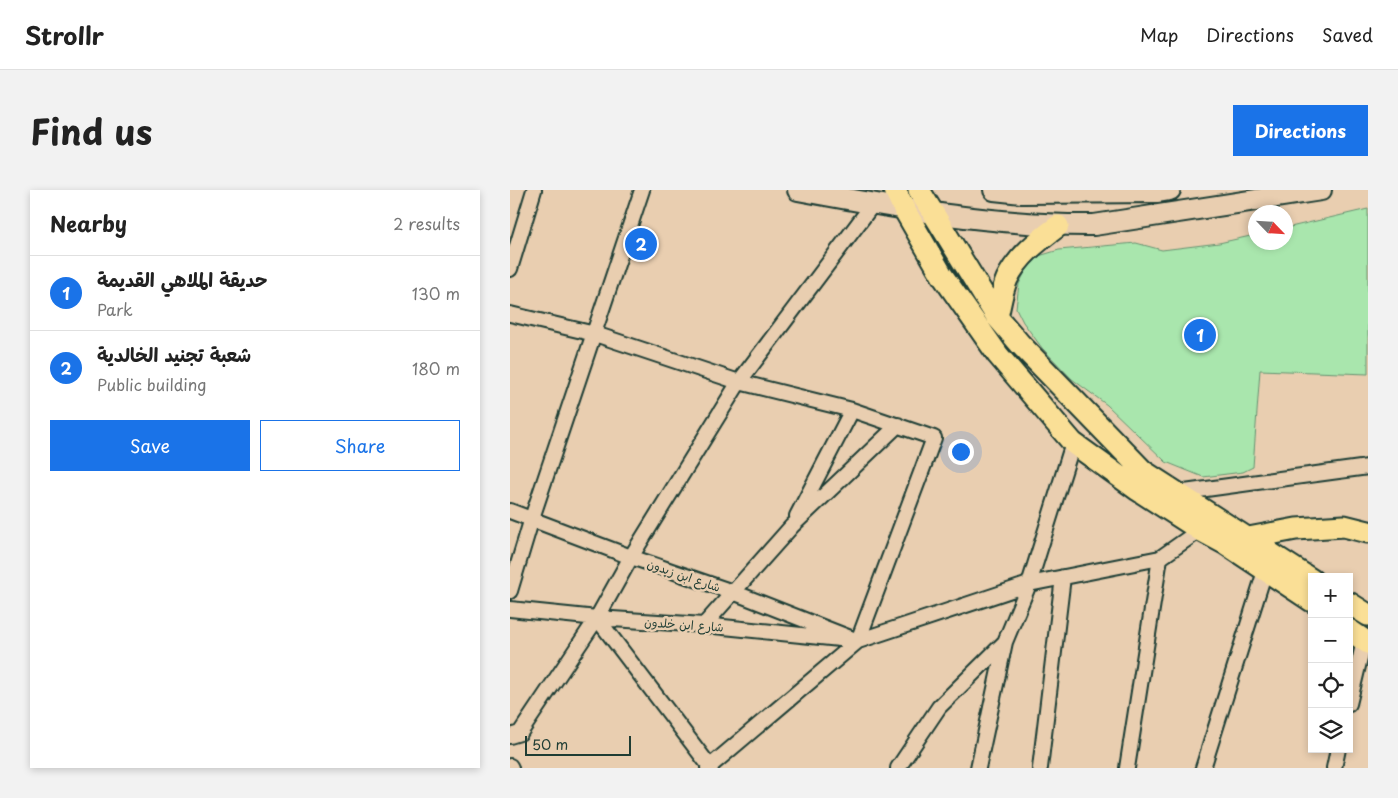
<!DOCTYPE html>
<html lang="en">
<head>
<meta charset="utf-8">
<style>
	body { margin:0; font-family:"Playpen Sans","Playpen Sans Arabic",sans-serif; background:#f2f2f2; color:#222 }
	.controls { position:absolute; right:15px; bottom:15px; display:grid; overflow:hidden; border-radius:0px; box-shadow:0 2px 8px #0003 }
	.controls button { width:45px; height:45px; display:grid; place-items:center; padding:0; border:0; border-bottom:1px solid #e0e0e0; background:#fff; color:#222; font:25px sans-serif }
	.compass { position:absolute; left:738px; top:15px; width:45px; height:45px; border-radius:50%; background:#fff; box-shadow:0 2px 8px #0003; rotate:115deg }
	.scale { position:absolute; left:15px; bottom:12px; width:106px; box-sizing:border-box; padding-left:5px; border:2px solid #1f3d34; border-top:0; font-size:14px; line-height:18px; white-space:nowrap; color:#1f3d34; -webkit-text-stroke:4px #e9ceb0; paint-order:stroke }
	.you { position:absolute; left:450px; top:261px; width:18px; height:18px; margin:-12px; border:4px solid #fff; border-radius:50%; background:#1a73e8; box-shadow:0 0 0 8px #1a73e833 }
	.badge { display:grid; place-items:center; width:32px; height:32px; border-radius:50%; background:#1a73e8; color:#fff; font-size:16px; font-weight:700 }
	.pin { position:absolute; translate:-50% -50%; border:2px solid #fff; box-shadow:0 1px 5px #0006 }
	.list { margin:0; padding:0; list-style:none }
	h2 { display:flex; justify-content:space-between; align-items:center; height:65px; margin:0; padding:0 20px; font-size:21px }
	h2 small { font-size:16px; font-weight:400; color:#767676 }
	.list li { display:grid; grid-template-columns:32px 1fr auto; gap:15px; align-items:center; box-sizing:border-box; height:75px; padding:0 20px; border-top:1px solid #e0e0e0 }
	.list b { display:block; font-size:19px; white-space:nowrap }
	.list p { margin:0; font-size:16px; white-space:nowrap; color:#767676 }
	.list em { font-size:16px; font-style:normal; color:#767676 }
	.actions { display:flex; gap:10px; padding:15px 20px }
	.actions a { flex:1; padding:11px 0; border:1px solid #1a73e8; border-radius:0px; text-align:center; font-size:18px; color:#1a73e8 }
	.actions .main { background:#1a73e8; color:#fff }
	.icon { flex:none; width:28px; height:28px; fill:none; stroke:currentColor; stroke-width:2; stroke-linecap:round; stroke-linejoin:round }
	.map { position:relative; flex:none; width:858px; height:578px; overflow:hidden; border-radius:0px }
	header { display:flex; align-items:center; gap:30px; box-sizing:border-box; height:70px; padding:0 25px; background:#fff; border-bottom:1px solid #e0e0e0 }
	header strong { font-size:24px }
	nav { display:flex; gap:28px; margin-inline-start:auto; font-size:18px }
	.intro { display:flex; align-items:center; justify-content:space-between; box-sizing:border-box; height:120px; padding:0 30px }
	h1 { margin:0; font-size:35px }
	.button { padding:12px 22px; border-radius:0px; background:#1a73e8; color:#fff; font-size:18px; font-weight:700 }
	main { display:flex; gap:30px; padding:0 30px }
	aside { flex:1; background:#fff; border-radius:0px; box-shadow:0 2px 8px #0003 }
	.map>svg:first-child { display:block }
	.green { fill:#a9e6ad; stroke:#649270 }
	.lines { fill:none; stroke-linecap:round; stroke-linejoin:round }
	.street-casing { stroke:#1f3d34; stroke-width:18 }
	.secondary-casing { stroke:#1f3d34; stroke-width:24 }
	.primary-casing { stroke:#1f3d34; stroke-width:25 }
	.street { stroke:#e9ceb0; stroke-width:14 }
	.secondary { stroke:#e9ceb0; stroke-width:20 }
	.primary { stroke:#fadf96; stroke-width:21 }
	.labels { text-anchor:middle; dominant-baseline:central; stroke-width:5; stroke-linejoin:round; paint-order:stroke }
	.street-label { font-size:12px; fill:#1f3d34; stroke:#e9ceb0 }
</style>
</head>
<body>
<header>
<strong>Strollr</strong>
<nav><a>Map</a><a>Directions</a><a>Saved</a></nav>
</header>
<div class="intro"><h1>Find us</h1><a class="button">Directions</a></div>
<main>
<aside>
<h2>Nearby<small>2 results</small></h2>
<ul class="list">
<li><span class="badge">1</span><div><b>حديقة الملاهي القديمة</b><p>Park</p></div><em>130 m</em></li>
<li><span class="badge">2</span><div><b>شعبة تجنيد الخالدية</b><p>Public building</p></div><em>180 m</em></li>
</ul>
<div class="actions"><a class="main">Save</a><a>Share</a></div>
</aside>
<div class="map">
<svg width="858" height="578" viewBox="0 0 858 578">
	<rect width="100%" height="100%" fill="#e9ceb0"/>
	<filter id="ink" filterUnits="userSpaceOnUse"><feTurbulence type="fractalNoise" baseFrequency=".02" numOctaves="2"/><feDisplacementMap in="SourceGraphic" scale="10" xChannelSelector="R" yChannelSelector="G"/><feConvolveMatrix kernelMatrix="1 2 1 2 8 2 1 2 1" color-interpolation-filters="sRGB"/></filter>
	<g filter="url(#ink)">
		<path class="green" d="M858 19V184L750 180 743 277 733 282 693 287 656 272 597 215 562 189 532 158 513 132 506 118 509 94 522 68 549 60 626 53 652 60 709 53 745 45 746 52H776V38Z"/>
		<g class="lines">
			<defs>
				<path id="street" d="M0 79 24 0
					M0 124 85 144 229 192 342 220 424 248 348 451
					M667 303 858 277
					M0 321 121 367 223 402 348 451
					M287 326 342 220
					M0 401 22 328 132 0
					M0 419 87 428 194 435 330 449
					M87 428 201 578
					M194 435 282 336 388 235
					M839 514 854 451
					M0 546 10 543 87 428 121 367 229 192 363 14
					M0 576 1 578
					M198 578 348 451 519 394 650 368 690 340
					M388 578 429 517 495 452
					M468 578 495 452 519 394 563 253
					M530 578 553 387
					M617 578 650 368
					M693 578 755 381
					M824 578 828 559"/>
				<path id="secondary" d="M288 0C384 18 486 36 584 35L811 0
					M484 0 512 3 648 2 660 0"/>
				<path id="primary" d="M385 0 394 19 432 85 488 165 563 253 628 300 690 340 716 354 802 411
					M409 0 487 127 510 154 633 281 802 390
					M487 127C490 115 492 100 497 89 508 66 528 51 548 36
					M728 350 786 339 834 336 858 342
					M839 413 858 425
					M839 440 858 453"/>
			</defs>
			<use href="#street" class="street-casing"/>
			<use href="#secondary" class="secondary-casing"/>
			<use href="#primary" class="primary-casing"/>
			<use href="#street" class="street"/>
			<use href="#secondary" class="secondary"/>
			<use href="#primary" class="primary"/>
		</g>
	</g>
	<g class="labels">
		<g class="street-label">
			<text transform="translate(174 385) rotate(19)">شارع ابن زيدون</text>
			<text transform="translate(174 434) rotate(4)">شارع ابن خلدون</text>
		</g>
	</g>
</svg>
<div class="controls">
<button>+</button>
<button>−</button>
<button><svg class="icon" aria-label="locate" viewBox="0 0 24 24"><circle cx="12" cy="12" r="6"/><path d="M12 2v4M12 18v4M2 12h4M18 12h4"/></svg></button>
<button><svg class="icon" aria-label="layers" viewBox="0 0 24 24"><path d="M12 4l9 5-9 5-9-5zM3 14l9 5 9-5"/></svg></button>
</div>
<svg class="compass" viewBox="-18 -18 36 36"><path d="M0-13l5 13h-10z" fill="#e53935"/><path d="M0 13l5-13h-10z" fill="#767676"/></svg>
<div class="scale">50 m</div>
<div class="you"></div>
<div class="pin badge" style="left:690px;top:145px">1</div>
<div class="pin badge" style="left:131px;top:54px">2</div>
</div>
</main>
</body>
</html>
